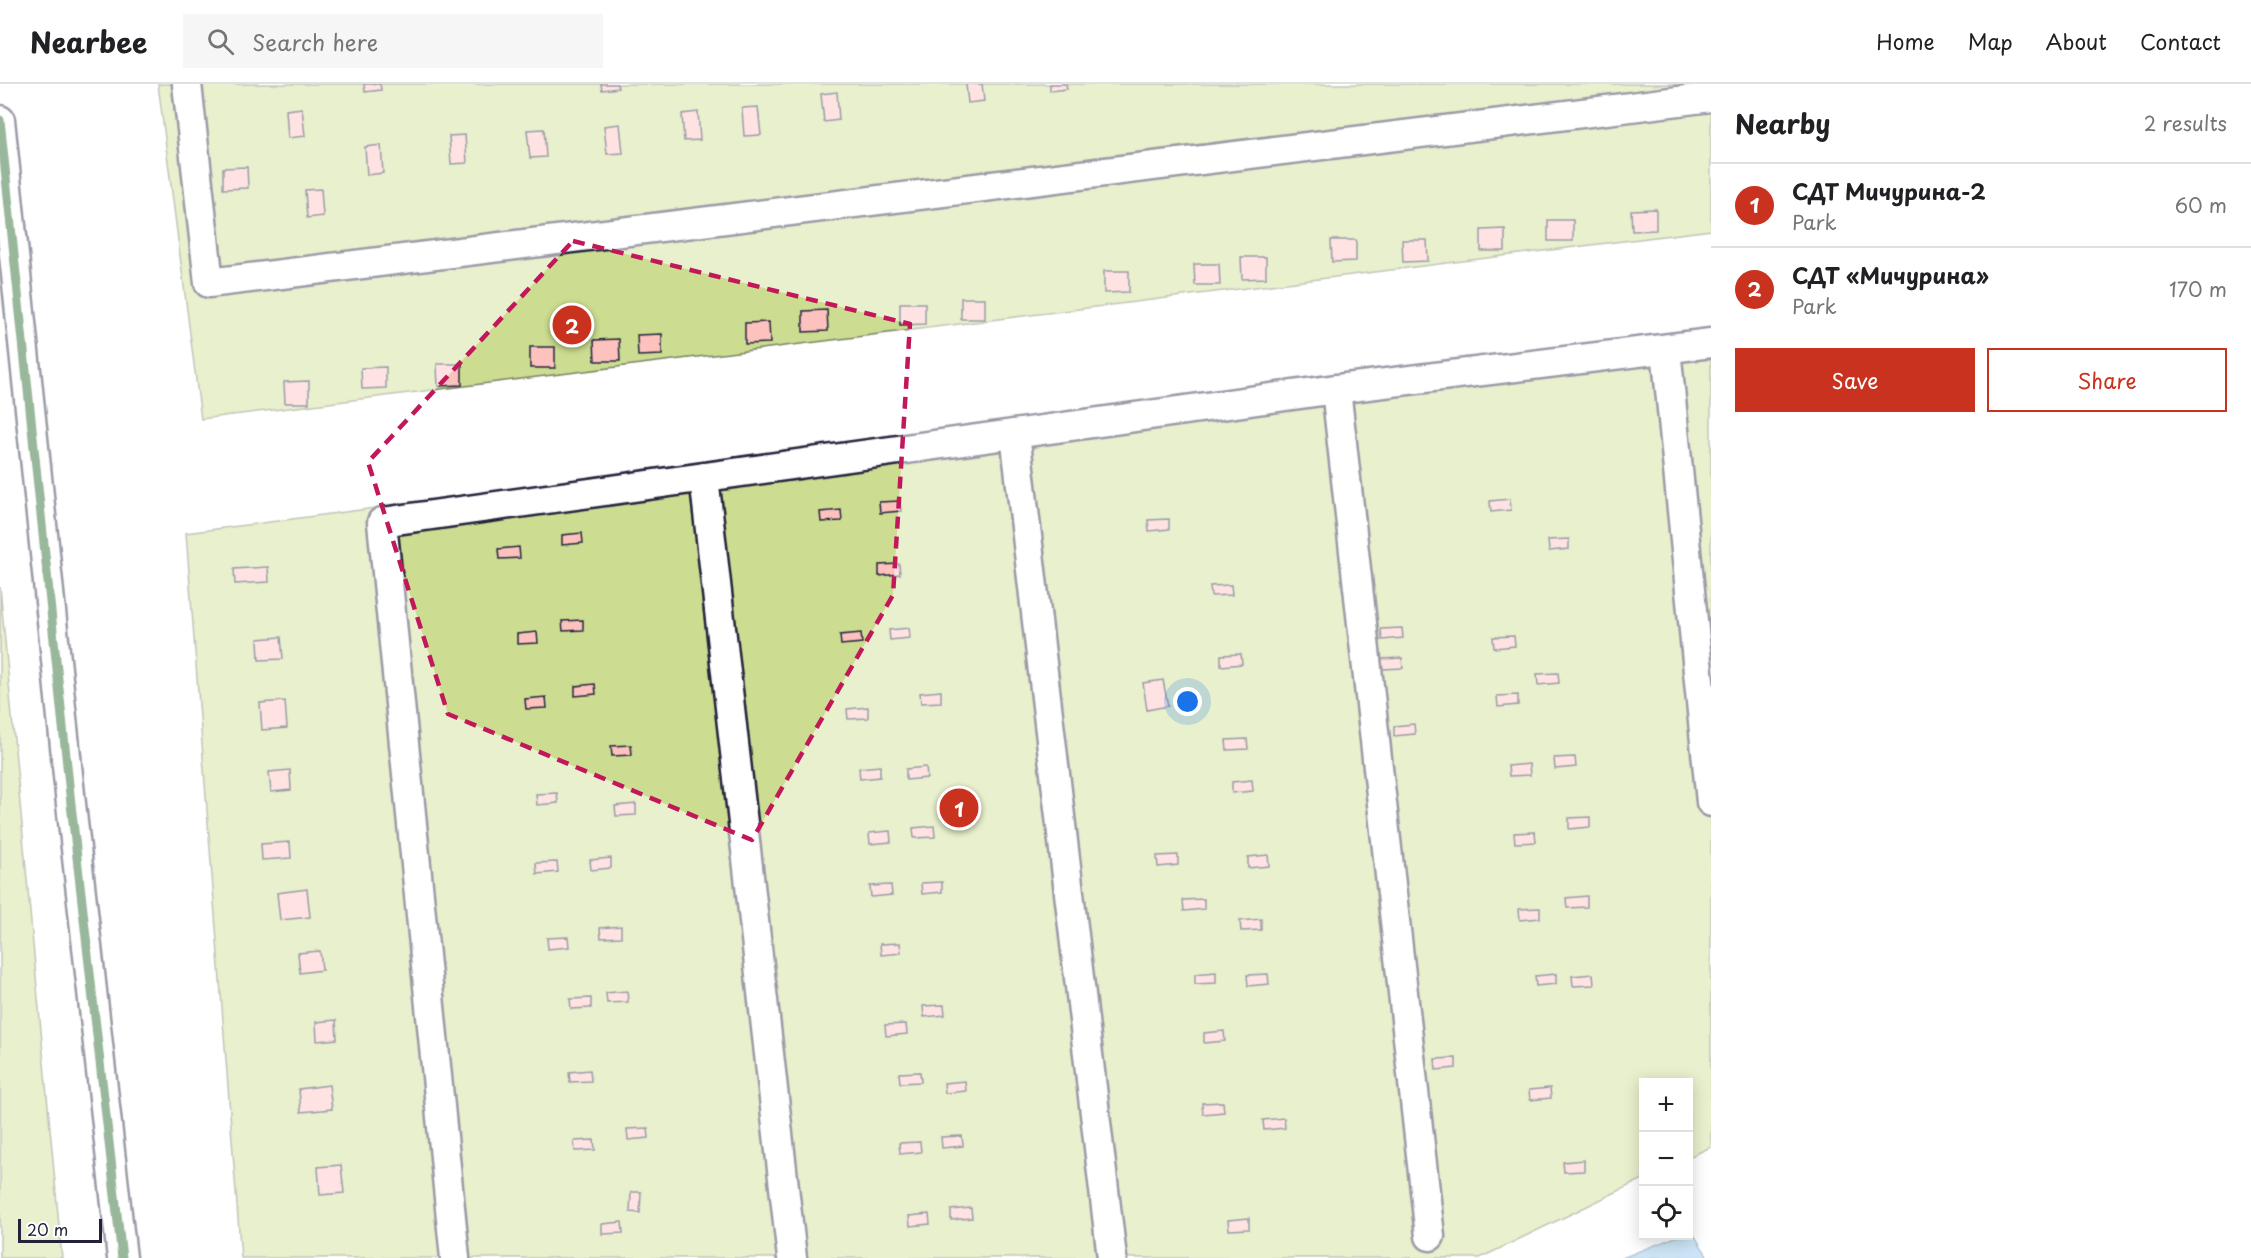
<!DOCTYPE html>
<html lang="en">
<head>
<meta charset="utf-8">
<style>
	body { margin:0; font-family:"Playpen Sans",sans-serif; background:#f6f6f6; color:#202124 }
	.controls { position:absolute; right:18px; bottom:18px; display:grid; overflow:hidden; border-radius:0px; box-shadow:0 3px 15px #0003 }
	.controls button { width:54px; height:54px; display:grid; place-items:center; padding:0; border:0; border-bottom:2px solid #e0e0e0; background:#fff; color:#202124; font:30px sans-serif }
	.scale { position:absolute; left:18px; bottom:15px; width:84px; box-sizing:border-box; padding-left:6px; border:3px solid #22223b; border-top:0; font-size:16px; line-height:21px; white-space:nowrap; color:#22223b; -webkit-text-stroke:4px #fff; paint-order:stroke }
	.you { position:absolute; left:1188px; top:618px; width:21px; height:21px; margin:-15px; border:4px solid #fff; border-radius:50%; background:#1a73e8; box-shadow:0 0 0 9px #1a73e833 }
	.badge { display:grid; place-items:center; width:39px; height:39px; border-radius:50%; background:#c8321e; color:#fff; font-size:20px; font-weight:700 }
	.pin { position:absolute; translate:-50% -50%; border:3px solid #fff; box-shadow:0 2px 6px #0006 }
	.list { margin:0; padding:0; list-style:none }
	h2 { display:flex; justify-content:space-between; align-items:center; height:78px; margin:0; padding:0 24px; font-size:26px }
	h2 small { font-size:20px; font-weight:400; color:#757577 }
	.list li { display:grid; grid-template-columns:39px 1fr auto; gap:18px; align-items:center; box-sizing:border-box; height:84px; padding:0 24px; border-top:2px solid #e0e0e0 }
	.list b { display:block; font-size:22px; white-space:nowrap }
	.list p { margin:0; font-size:20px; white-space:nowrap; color:#757577 }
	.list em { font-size:20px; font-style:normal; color:#757577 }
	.actions { display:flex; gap:12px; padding:18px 24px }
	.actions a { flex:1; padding:14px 0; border:2px solid #c8321e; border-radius:0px; text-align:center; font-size:21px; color:#c8321e }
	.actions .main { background:#c8321e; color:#fff }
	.icon { flex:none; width:33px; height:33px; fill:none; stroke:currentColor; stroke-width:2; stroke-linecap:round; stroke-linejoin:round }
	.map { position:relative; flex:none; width:1711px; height:1174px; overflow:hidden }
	header { display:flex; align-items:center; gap:36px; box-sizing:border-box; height:84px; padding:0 30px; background:#fff; border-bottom:2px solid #e0e0e0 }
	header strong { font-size:28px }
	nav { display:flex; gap:33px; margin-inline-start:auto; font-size:21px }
	.search { width:420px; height:54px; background:#f6f6f6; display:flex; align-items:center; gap:15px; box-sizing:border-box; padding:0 21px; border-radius:0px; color:#757577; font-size:22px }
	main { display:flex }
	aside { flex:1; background:#fff }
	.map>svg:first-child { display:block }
	.green { fill:#ccdd91; stroke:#778066; stroke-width:1.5 }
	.water { fill:#8fc7ee; stroke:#6385a6; stroke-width:1.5 }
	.building { fill:#fec2be; stroke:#22223b; stroke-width:1.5 }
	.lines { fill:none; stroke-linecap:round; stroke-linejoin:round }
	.minor-casing { stroke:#22223b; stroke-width:33 }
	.minor { stroke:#fff; stroke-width:28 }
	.cycleway-casing { stroke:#fff; stroke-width:13 }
	.cycleway { stroke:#1b5e20; stroke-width:9 }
	.marked { fill:none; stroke:#c2185b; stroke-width:4.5; stroke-dasharray:12 8; stroke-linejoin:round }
</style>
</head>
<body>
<header>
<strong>Nearbee</strong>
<div class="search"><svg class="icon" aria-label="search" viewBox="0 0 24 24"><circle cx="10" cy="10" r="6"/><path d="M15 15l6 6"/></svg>Search here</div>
<nav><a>Home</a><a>Map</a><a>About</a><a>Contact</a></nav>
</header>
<main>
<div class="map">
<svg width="1711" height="1174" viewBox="0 0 1711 1174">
	<rect width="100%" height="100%" fill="#fff"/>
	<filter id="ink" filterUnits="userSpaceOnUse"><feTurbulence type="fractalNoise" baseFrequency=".0167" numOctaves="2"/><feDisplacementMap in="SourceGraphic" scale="12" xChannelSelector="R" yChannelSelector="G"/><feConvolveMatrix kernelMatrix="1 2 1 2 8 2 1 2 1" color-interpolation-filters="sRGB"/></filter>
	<g filter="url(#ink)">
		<path class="green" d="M158 0H1711V146L201 335Z
			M1711 247V1063L1689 1073 1688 998H1644L1643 1095 1480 1174H241L186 449Z
			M0 503 62 1174H0Z"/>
		<path class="water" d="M1691 1146 1708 1173 1622 1174 1678 1152H1688L1689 1147Z"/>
		<path class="building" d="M364 0H380L381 6 365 8Z
			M601 0H617L618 4 602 6Z
			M966 0H982L984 17 968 19Z
			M1050 0H1066L1067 5 1050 7Z
			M837 8 839 36 824 38 821 10Z
			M758 23 761 51 744 52 742 24Z
			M302 24 305 52 288 54 286 26Z
			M698 28 700 56 684 57 682 30Z
			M620 40 623 69 607 70 604 42Z
			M544 45 546 73 530 74 527 46Z
			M465 51 467 79 451 80 449 52Z
			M381 61 383 89 367 91 365 63Z
			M247 83 248 104 223 105V84Z
			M321 105 323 132 307 134 305 106Z
			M1656 125V146L1632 147 1631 126Z
			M1548 136H1573V157H1548Z
			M1505 145V167H1481V146Z
			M1331 156H1356V177L1332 178Z
			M1402 156H1427L1428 177 1403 178Z
			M1241 173H1266V194L1242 195Z
			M1194 180H1219L1220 201H1195Z
			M1104 187H1129V208L1104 209Z
			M961 214H985V235H961Z
			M900 219H925V240L900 241Z
			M827 226 828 247 803 248V227Z
			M769 238 770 259 745 260V239Z
			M662 250V271L638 272 637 251Z
			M619 255 620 277H595L594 256Z
			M530 263H555V284H530Z
			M437 280H462V301L438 302Z
			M386 283V304L362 305 361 284Z
			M309 297V319H285L284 298Z
			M1510 415 1511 426 1491 428 1490 417Z
			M900 417 901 427 880 429 879 418Z
			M841 426 842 437 821 438 820 428Z
			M1169 435V445L1149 447 1148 436Z
			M582 449 583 459 562 461V451Z
			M1569 455V465L1549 467 1548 456Z
			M519 463 520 474 499 475 498 465Z
			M899 480 900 490 879 492V481Z
			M268 483 269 498 235 500 234 485Z
			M1231 501 1232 511 1211 512 1210 502Z
			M583 536V546L563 547 562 537Z
			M909 544 910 554 890 556 889 546Z
			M1402 544 1403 554 1382 556 1381 545Z
			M537 548 538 559 517 560V550Z
			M861 549 862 559 841 561 840 551Z
			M1514 552 1515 562 1494 564 1493 553Z
			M281 553 283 575 259 576 258 555Z
			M1241 570 1242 580 1221 582V571Z
			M1402 574 1403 584 1382 585 1381 575Z
			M1558 589 1559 599 1538 601 1537 590Z
			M1163 596 1168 622 1147 626 1143 599Z
			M595 600 596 610 575 612V602Z
			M941 607V618L921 619 920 609Z
			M1518 611V621L1498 623 1497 612Z
			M546 613 547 624 526 625 525 615Z
			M285 617 287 644 262 646 260 619Z
			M868 623V634L848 635 847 625Z
			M1414 640 1415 650 1394 652V642Z
			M1247 655 1248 665 1227 666 1226 656Z
			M631 661 632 671 612 672 611 662Z
			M1575 673 1576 683 1555 685 1554 674Z
			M1529 680 1530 691 1509 692 1508 682Z
			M880 682V693L860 695 859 684Z
			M926 683 927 694 906 696V685Z
			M290 686 291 706 271 708 269 688Z
			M1252 696 1253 707 1232 709V698Z
			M557 709 558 719 537 721 536 710Z
			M636 720V731L616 732 615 722Z
			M1590 733V743L1569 745V734Z
			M934 742 935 753 914 754 913 744Z
			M890 747 891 758 870 760 869 749Z
			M1535 748 1536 758 1515 759 1514 749Z
			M290 758 291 774 262 776 261 760Z
			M1178 771V781L1158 783 1157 772Z
			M1268 771 1269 782 1248 784V773Z
			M611 774V784L591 786 590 776Z
			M557 778 558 788 537 790 536 779Z
			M942 798V808L922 810 921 799Z
			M891 801 892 811 871 813 870 802Z
			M307 805 310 833 280 836 277 809Z
			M1587 812V823L1567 824 1566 814Z
			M1204 815V825L1184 827 1183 816Z
			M1540 824V834L1520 836 1519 825Z
			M1261 835V846L1241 847 1240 837Z
			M621 842V853L601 854 600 844Z
			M568 853 569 863 548 865 547 854Z
			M900 859 901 869 881 871 880 860Z
			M320 867 322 886 300 889 298 869Z
			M1216 888V899L1195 900V890Z
			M1268 890 1269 900 1248 902 1247 891Z
			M1556 890V900L1536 902 1535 892Z
			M1593 890 1594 901 1573 902 1572 892Z
			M627 907 628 918 607 919 606 909Z
			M591 914V924L571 925 570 915Z
			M944 921 945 931 924 933 923 922Z
			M336 936 337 955 317 957 316 938Z
			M906 940 907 950 886 952 885 941Z
			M1224 947 1225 957 1204 959V949Z
			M1456 974V984L1436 986 1435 975Z
			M590 986 591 997 570 998 569 988Z
			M920 988 921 998 900 999 899 989Z
			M965 997 966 1007 945 1009 944 999Z
			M329 1001 332 1025 301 1028 299 1005Z
			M1550 1004 1551 1014 1530 1016 1529 1006Z
			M1223 1018 1224 1028 1203 1030 1202 1019Z
			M1284 1034 1285 1044 1264 1046 1263 1036Z
			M648 1044 649 1054 628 1056 627 1045Z
			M962 1052 963 1062 942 1064 941 1053Z
			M594 1056 595 1066 575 1067 574 1057Z
			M920 1058 921 1068 900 1070 899 1059Z
			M1584 1076V1087L1564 1088 1563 1078Z
			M341 1081 344 1109 320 1111 318 1083Z
			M631 1108H641L640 1129 630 1128Z
			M971 1124 972 1134 951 1136V1126Z
			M929 1130 930 1140 910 1142 909 1132Z
			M1249 1134V1145L1229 1146 1228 1136Z
			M622 1138 623 1149 602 1150V1140Z"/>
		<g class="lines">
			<defs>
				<path id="minor" d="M187 0 209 199 1711 13
					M0 36 71 720 122 1174
					M1666 265 1711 718
					M1336 305 1430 1152
					M1015 350 1112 1174
					M704 393 792 1174
					M455 1174 382 438 1336 305 1711 259"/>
			</defs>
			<use href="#minor" class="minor-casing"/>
			<use href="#minor" class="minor"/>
			<defs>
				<path id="cycleway" d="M0 36 71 720 122 1174"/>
			</defs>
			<use href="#cycleway" class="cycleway-casing"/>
			<use href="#cycleway" class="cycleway"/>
		</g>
	</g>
	<path d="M0 0H1711V1174H0ZM573 157 910 240 893 511 752 756 448 630 368 378Z" fill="#fff" fill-opacity=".55" fill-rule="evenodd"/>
	<path class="marked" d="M573 157 910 240 893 511 752 756 448 630 368 378Z"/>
</svg>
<div class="controls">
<button>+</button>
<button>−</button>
<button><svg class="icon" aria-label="locate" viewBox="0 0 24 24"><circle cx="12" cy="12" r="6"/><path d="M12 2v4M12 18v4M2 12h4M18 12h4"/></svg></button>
</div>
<div class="scale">20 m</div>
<div class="you"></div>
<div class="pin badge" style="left:959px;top:724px">1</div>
<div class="pin badge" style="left:572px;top:241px">2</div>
</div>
<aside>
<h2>Nearby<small>2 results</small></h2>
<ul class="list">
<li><span class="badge">1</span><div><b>СДТ Мичурина-2</b><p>Park</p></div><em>60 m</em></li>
<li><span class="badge">2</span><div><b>СДТ «Мичурина»</b><p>Park</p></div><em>170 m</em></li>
</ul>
<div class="actions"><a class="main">Save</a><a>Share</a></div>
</aside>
</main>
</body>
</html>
